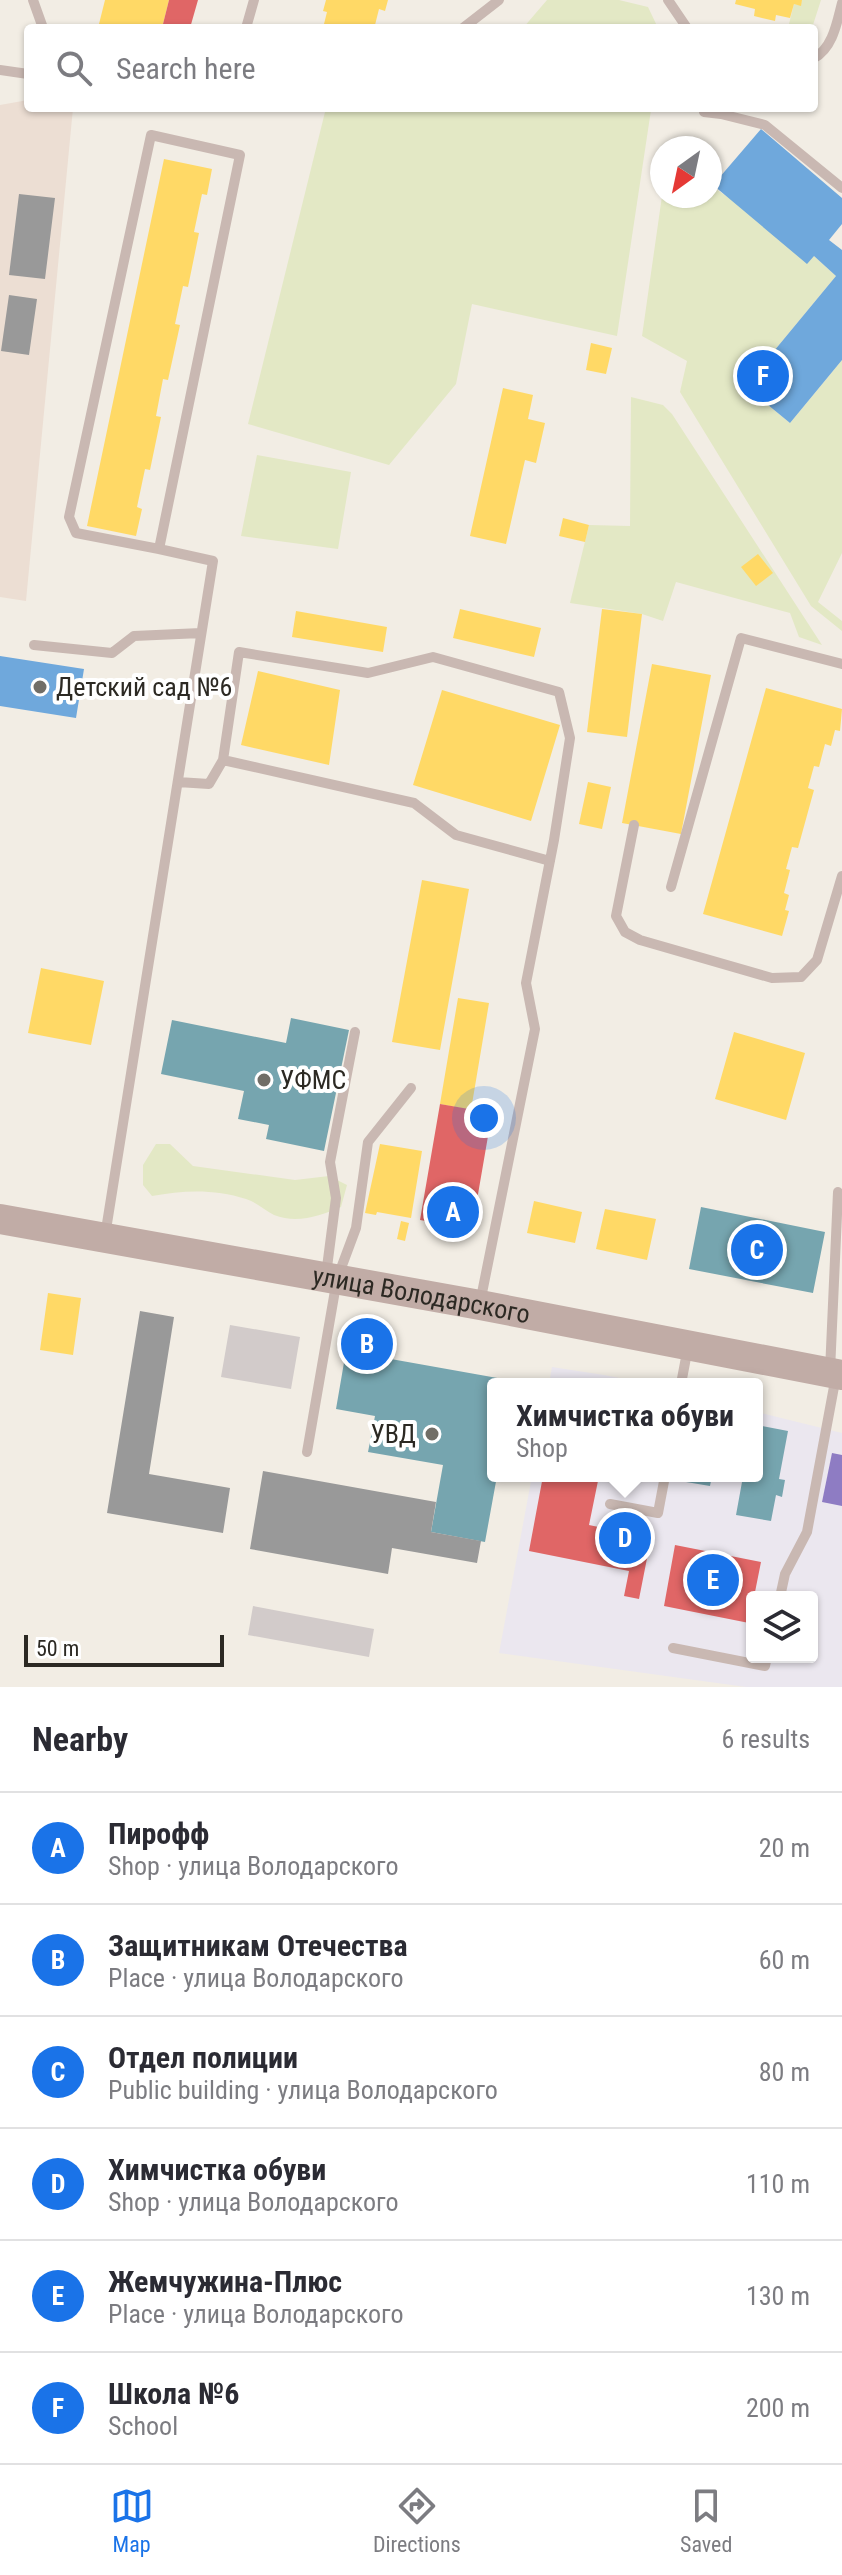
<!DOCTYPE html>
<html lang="en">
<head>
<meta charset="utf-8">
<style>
	body { margin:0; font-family:"Roboto Condensed",sans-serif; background:#f7f7f7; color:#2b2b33 }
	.controls { position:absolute; right:24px; bottom:24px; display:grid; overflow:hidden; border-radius:8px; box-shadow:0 2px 6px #0004 }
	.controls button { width:72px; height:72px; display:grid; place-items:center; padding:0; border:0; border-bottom:2px solid #e1e1e2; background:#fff; color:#2b2b33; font:40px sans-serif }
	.compass { position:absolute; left:650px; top:136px; width:72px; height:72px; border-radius:50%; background:#fff; box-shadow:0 2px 6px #0004; rotate:213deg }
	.scale { position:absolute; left:24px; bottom:20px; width:200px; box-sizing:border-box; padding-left:8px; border:4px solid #2c2923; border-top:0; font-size:22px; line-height:28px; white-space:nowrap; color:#2c2923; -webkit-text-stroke:6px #fff; paint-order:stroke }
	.you { position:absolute; left:484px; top:1118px; width:28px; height:28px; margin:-20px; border:6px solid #fff; border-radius:50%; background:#1a73e8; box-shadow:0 0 0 12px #1a73e833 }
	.badge { display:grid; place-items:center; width:52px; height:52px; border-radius:50%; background:#1a73e8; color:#fff; font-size:26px; font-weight:700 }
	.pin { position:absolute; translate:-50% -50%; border:4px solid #fff; box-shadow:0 2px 8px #0006 }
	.popup { position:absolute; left:487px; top:1378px; width:276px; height:104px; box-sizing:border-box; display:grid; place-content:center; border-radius:8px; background:#fff; filter:drop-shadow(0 2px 6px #0005); font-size:26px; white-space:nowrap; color:#7c7c81 }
	.popup b { font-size:30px; color:#2b2b33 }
	.popup::after { content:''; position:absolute; left:50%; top:100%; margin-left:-16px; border:16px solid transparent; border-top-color:#fff }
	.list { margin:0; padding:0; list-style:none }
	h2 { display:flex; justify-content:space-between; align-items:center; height:104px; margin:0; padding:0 32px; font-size:34px }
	h2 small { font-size:26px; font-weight:400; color:#7c7c81 }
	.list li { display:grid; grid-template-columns:52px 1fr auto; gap:24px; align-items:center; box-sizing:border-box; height:112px; padding:0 32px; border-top:2px solid #e1e1e2 }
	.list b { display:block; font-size:30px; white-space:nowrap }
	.list p { margin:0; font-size:26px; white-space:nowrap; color:#7c7c81 }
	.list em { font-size:26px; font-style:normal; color:#7c7c81 }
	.icon { flex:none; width:44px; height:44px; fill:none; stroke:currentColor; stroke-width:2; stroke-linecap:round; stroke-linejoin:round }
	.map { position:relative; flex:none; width:842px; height:1687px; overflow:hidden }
	.search { position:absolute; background:#fff; box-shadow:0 2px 6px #0004; left:24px; right:24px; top:24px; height:88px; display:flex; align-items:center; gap:20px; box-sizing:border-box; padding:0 28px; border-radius:8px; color:#7c7c81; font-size:30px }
	.sheet { height:776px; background:#fff }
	nav { display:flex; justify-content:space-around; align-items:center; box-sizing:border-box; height:112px; border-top:2px solid #e1e1e2; background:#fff; font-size:22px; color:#7c7c81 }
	nav a { display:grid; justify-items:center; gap:4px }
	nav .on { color:#1a73e8 }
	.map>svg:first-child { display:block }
	.commercial { fill:#ebe7ef; fill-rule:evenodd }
	.industrial { fill:#ecded3 }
	.green { fill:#e3e8c5 }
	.homes { fill:#ffd966 }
	.shops { fill:#e06666 }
	.offices { fill:#8e7cc3 }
	.schools { fill:#6fa8dc }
	.public { fill:#76a5af }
	.industry { fill:#999 }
	.building { fill:#d2cbca }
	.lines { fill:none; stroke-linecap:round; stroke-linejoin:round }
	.lane { stroke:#c9b8b2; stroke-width:10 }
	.secondary { stroke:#c1aca6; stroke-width:30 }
	.poi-dot { fill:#716e67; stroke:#fff; stroke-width:3 }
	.labels { text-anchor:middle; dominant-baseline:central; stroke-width:8; stroke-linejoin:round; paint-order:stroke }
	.poi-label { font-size:26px; fill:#2c2923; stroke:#fff; text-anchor:start }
	.street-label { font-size:26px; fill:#2c2923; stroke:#fff }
</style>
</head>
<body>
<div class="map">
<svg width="842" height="1687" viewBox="0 0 842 1687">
	<rect width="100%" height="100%" fill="#f2ede4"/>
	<path class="commercial" d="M552 1367 604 1375 651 1384H549Z
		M757 1412 842 1433V1687H746L499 1653 532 1476H757ZM752 1597H812V1657H752Z"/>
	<path class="industrial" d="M28 100V108H73L26 601 0 597V105Z"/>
	<path class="green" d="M547 0H619L648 7 658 28H523Z
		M802 0H821L812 28 789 24 794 4 800 5Z
		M326 108H643L651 110 617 336 472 304 456 384 389 465 248 424Z
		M710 185 814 256 836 276 745 386 790 423 842 360V553L818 602 842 621V631L811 606 680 392 687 361 642 336 662 196H710Z
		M631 397 663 405 672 414 822 645 799 637 790 613 676 582 663 621 642 614 570 603 589 525 630 526Z
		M257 455 351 472 338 549 241 536Z
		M156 1144H170L193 1166 295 1180 329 1176 347 1185 341 1207C320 1216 297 1224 274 1215 264 1210 256 1202 246 1199 215 1189 184 1190 152 1196L143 1185V1165Z"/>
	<path class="homes" d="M105 0H169L162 28H98Z
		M326 0H388L385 11 379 9 375 25 370 24 369 28H323L327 12 323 11Z
		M736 0H802L801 6 794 4 790 18 776 15 775 21 754 16 755 9 735 4Z
		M164 159 212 169 207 195 202 194 194 232 199 233 188 287 183 286 175 324 180 325 168 380 163 379 156 416 161 417 150 470 145 469 137 507 142 509 136 536 87 526Z
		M591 343 612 348 606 374 586 370Z
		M503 388 533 395 528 419 545 423 536 463 525 460 506 544 470 536Z
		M563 518 589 525 585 542 559 536Z
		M758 554 773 573 756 586 741 567Z
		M460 609 541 628 534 657 453 638Z
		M602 609 642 614 627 737 587 732Z
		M296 611 387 627 383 652 292 637Z
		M652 664 711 675 681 834 622 823Z
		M258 671 340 690 329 765 241 745Z
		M766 688 842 709 840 731 835 730 831 746 825 744 819 767 814 766 808 788 814 790 798 848 792 847 786 869 790 870 784 893 789 895 785 910 789 911 782 936 703 914Z
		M442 690 560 725 531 821 413 785Z
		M588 782 611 787 602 829 579 824Z
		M422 880 469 889 440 1050 392 1042Z
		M41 968 104 981 91 1045 28 1033Z
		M458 998 489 1003 471 1110 440 1104Z
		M734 1032 805 1053 786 1120 715 1099Z
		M380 1144 422 1151 411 1218 377 1212 376 1215 365 1213Z
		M534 1201 582 1212 575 1243 527 1233Z
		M605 1209 656 1219 647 1260 596 1249Z
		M401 1221 409 1223 405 1241 397 1239Z
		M48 1293 81 1298 73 1355 40 1350Z"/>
	<path class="shops" d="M169 0H198L190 28H162Z
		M440 1104 492 1113 472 1229 420 1220Z
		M543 1476H599L589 1525 651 1538 639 1599 624 1596 629 1571 529 1551Z
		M675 1545 761 1562 754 1597H752L749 1623 664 1606Z"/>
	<path class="offices" d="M832 1453 842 1455V1506L822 1502Z"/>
	<path class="schools" d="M761 129 842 198V224L829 240 842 250V360L790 423 745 386 836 276 814 256 807 264 713 185Z
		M0 656 84 669 76 718 0 706Z"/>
	<path class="public" d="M291 1018 349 1030 324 1151 266 1139 269 1125 238 1119 244 1091 161 1074 172 1020 286 1043Z
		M701 1207 825 1232 813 1293 689 1269Z
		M346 1351 514 1381V1384H493V1476H497L485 1542 431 1532 443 1465 368 1452 375 1416 336 1409Z
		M757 1425 788 1431 779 1479 785 1480 782 1497 776 1495 771 1521 736 1515 742 1482 719 1478 757 1476Z
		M680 1476H712L710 1486 680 1481Z"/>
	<path class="industry" d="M19 194 55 198 45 279 9 275Z
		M9 295 37 299 29 355 1 351Z
		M140 1311 174 1317 149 1474 230 1488 223 1533 107 1513Z
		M263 1471 436 1502 431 1532 481 1541 477 1563 392 1548 388 1574 250 1549Z"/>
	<path class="building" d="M230 1325 300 1337 291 1389 221 1377Z
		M253 1606 374 1629 369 1657 248 1635Z"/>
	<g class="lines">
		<path class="lane" d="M33 0 43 28
			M668 0 687 28
			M246 28 254 0
			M463 28 499 0
			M814 58C833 48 837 22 842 3
			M0 70 28 74
			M704 112 721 114 765 125 842 188
			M34 645 112 653 134 636 201 633
			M178 782 209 784 223 760
			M634 825 616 916 625 932 640 940 772 978 801 977 817 960 842 876
			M671 887 741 638 842 664
			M105 1236 213 561 159 549 240 155 151 135 69 517 76 533 159 549
			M326 1275 336 1198 330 1162 355 1032
			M480 1303 535 1029 526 983 554 840 570 738 559 692 433 657 368 673 239 652 223 760 414 803 456 835 550 861
			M830 1371 838 1192
			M681 1384 688 1347
			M307 1452 337 1279 356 1228 368 1142 411 1088
			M610 1504 658 1513 665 1476
			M780 1597 785 1574 807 1532 836 1376
			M673 1648 765 1666 767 1657"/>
		<path class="secondary" id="s1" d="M0 1219 480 1305 842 1375"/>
	</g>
	<g class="poi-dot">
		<circle cx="40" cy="687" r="8"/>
		<circle cx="264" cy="1080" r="8"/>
		<circle cx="432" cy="1434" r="8"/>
	</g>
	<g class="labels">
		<g class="poi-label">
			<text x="56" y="687">Детский сад №6</text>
			<text x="280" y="1080">УФМС</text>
			<text x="416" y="1434" text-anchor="end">УВД</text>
		</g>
		<g class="street-label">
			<text stroke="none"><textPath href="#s1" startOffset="428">улица Володарского</textPath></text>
		</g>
	</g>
</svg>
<div class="controls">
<button><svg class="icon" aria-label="layers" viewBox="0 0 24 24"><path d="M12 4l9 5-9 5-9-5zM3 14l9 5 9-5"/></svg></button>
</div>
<svg class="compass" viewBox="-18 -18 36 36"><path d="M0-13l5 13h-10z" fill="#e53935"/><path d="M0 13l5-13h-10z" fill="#7c7c81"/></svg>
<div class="scale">50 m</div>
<div class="you"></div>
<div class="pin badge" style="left:453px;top:1212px">A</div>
<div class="pin badge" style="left:367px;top:1344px">B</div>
<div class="pin badge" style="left:757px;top:1250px">C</div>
<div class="pin badge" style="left:625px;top:1538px">D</div>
<div class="popup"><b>Химчистка обуви</b>Shop</div>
<div class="pin badge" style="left:713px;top:1580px">E</div>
<div class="pin badge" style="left:763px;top:376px">F</div>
<div class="search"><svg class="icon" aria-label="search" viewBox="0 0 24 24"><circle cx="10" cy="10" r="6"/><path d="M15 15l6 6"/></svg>Search here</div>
</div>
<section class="sheet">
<h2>Nearby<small>6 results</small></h2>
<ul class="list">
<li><span class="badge">A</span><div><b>Пирофф</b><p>Shop · улица Володарского</p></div><em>20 m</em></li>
<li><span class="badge">B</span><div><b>Защитникам Отечества</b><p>Place · улица Володарского</p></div><em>60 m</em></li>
<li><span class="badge">C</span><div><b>Отдел полиции</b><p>Public building · улица Володарского</p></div><em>80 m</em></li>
<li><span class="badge">D</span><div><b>Химчистка обуви</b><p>Shop · улица Володарского</p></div><em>110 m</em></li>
<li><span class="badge">E</span><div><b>Жемчужина-Плюс</b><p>Place · улица Володарского</p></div><em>130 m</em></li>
<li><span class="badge">F</span><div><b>Школа №6</b><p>School</p></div><em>200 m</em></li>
</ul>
</section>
<nav>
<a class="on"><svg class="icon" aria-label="map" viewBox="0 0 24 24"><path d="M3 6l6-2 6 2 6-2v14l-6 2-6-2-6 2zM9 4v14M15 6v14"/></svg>Map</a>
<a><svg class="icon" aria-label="directions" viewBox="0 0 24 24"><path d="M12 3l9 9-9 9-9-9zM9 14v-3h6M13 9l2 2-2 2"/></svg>Directions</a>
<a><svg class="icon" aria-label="saved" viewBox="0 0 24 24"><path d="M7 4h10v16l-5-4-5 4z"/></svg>Saved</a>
</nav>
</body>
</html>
